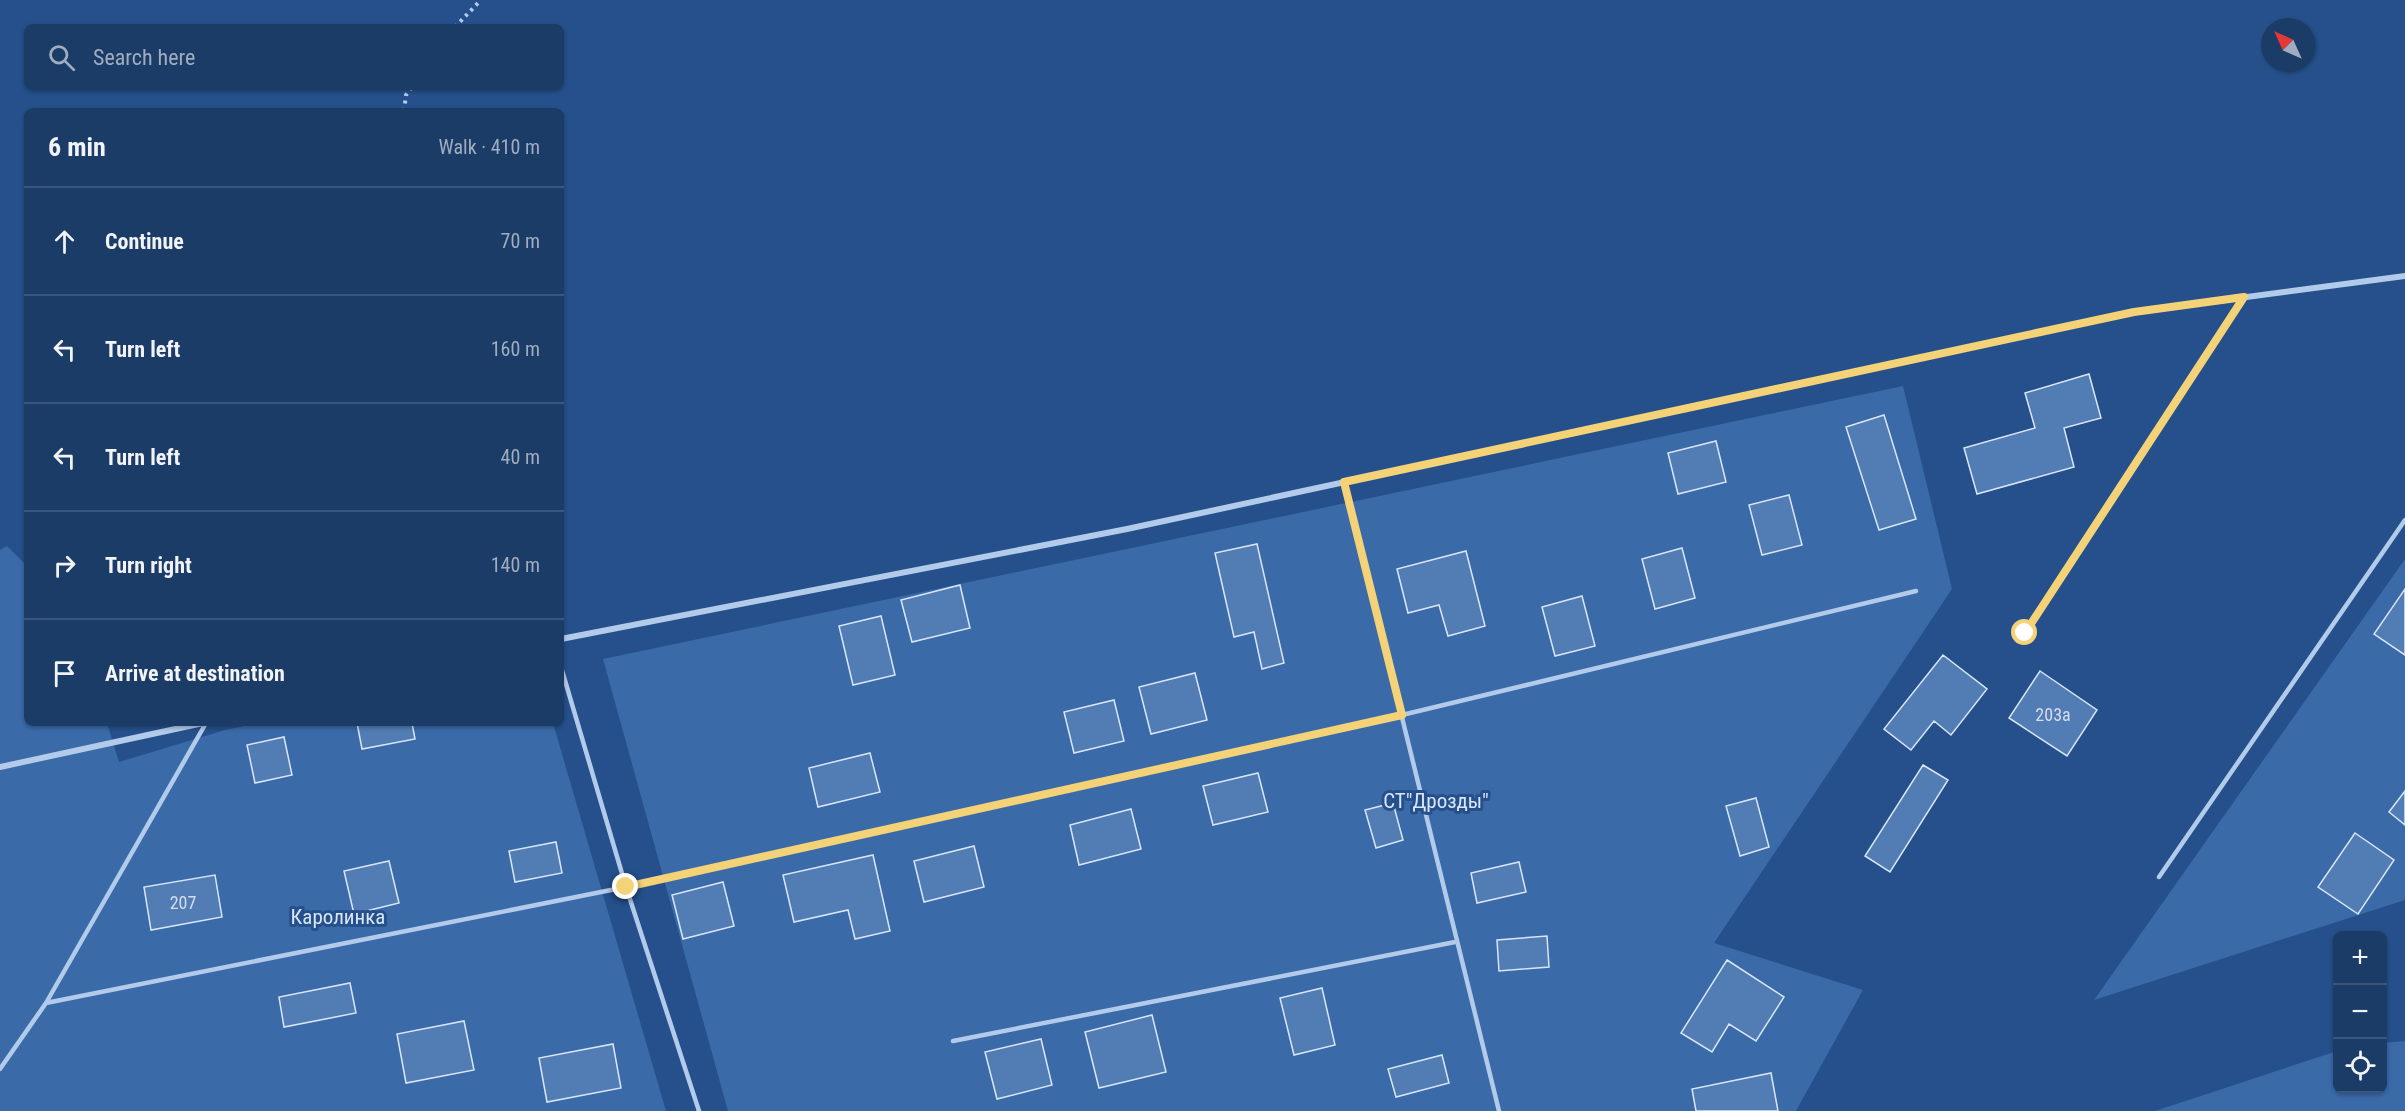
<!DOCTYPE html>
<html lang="en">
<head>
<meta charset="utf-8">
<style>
	body { margin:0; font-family:"Roboto Condensed",sans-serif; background:#294771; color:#f1f3f6 }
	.controls { position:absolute; right:18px; bottom:18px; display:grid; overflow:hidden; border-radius:9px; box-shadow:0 2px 4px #0004 }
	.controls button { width:54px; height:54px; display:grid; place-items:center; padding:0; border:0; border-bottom:2px solid #3a567c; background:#1c3c68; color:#f1f3f6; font:30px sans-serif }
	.compass { position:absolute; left:2261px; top:18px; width:54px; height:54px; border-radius:50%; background:#1c3c68; box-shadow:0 2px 4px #0004; rotate:315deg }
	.stop { position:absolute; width:18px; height:18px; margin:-14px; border:4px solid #f4d278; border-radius:50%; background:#fff }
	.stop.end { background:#f4d278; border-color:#fff; box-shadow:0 2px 6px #0008 }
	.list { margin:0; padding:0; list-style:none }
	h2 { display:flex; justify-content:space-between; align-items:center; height:78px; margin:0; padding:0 24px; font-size:26px }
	h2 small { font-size:20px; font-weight:400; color:#a0adc0 }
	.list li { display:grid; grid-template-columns:39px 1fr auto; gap:18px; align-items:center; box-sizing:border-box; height:108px; padding:0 24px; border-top:2px solid #3a567c }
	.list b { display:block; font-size:22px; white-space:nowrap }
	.list em { font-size:20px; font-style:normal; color:#a0adc0 }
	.icon { flex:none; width:33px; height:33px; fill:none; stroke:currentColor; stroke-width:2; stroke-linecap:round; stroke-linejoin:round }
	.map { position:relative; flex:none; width:2405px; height:1111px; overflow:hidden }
	.search { position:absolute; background:#1c3c68; box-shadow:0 2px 4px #0004; left:24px; top:24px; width:540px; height:66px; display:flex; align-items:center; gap:15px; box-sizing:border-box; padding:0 21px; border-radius:9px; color:#a0adc0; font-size:22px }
	.panel { position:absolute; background:#1c3c68; box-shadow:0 2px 4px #0004; left:24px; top:108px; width:540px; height:618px; border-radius:9px }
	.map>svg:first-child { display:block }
	.green { fill:#3a6aa8 }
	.building { fill:#527cb4; stroke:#d8e6f8; stroke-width:1.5 }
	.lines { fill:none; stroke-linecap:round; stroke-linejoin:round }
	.path { stroke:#b3cbea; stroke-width:4; stroke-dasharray:3 4.5; stroke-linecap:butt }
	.lane { stroke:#b3cbea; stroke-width:4.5 }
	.street { stroke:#b3cbea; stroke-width:6 }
	.route { stroke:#f4d278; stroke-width:8 }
	.labels { text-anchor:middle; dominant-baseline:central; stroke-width:6; stroke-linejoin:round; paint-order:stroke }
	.number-label { font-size:18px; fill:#d4deec }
	.park-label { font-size:21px; fill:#d8e6f8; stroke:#25508b }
</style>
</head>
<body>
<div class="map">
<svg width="2405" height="1111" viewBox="0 0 2405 1111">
	<rect width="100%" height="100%" fill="#25508b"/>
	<path class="green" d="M1903 386 1952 589 1714 943 1863 990 1796 1111H728L603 659Z
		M7 546 27 566V723H107L119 762 225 730 259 723H553L666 1111H0V550Z
		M2405 559V900L2094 1000Z
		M2405 1041V1111H2155L2337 1051 2338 1088H2382L2383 1043Z"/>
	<path class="building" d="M2089 374 2101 418 2064 428 2074 467 1977 494 1964 448 2035 428 2025 393Z
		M1884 415 1916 519 1879 530 1846 427Z
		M1716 441 1726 482 1678 494 1668 453Z
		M1789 495 1802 545 1762 555 1749 505Z
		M1257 544 1284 663 1262 669 1254 632 1234 637 1215 553Z
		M1682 548 1695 598 1655 609 1642 559Z
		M1466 551 1485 626 1448 636 1439 605 1408 613 1397 569Z
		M960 585 970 628 912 642 901 600Z
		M2405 589V655L2374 634Z
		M1582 596 1595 646 1555 656 1542 607Z
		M881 616 895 675 853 685 839 626Z
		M1943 655 1987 689 1951 735 1934 721 1911 750 1884 729Z
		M2040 671 2097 710 2067 756 2009 718Z
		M1195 673 1207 720 1151 734 1139 687Z
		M1114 700 1124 741 1074 753 1064 712Z
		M357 723H412L415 739 362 749Z
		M284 737 292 775 255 783 247 745Z
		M870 753 880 792 818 807 809 768Z
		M1923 765 1948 780 1890 872 1865 856Z
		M1258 773 1268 812 1213 825 1203 786Z
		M2405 791V825L2389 812Z
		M1756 798 1769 847 1740 856 1726 806Z
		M1393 803 1403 840 1376 848 1365 810Z
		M1131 809 1141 849 1079 865 1070 825Z
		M2355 833 2394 860 2358 914 2318 887Z
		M556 842 562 873 515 882 509 851Z
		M974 846 984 887 924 902 914 861Z
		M873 855 890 931 855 939 848 910 794 922 783 875Z
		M389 861 399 903 354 914 344 871Z
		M1519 862 1526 892 1477 903 1471 873Z
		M215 875 222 917 151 930 144 887Z
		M723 882 734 926 683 939 672 895Z
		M1547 936 1549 967 1499 971 1497 940Z
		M1727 960 1784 997 1756 1041 1729 1024 1712 1052 1681 1033Z
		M350 983 356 1013 284 1027 279 997Z
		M1322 988 1335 1045 1294 1055 1280 998Z
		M1152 1015 1166 1072 1099 1088 1085 1032Z
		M464 1021 474 1070 406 1083 397 1034Z
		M1041 1039 1052 1085 997 1099 985 1052Z
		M613 1044 621 1088 547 1102 539 1058Z
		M1442 1055 1449 1083 1396 1097 1388 1069Z
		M1771 1073 1778 1111H1696L1692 1089Z"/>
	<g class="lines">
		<path class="path" d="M455 27 481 0
			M404 111 406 95 412 87"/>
		<path class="lane" d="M1344 482 1499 1111
			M2025 633 2244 297
			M561 667 626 887 699 1111
			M2159 877 2405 520
			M46 1003 626 887 1402 715 1916 591
			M953 1041 1455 942
			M0 1069 46 1003 206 723"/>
		<path class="street" d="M561 639 1127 529 2134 312 2405 276
			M0 767 203 723"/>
	</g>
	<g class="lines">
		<path class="route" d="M626 887 1402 715 1344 482 2134 312 2244 297 2025 633"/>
	</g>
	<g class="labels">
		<g class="number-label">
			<text x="2053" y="714">203а</text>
			<text x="183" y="902">207</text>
		</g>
		<g class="park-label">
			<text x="1436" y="801">СТ"Дрозды"</text>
			<text x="338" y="917">Каролинка</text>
		</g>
	</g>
</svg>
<div class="controls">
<button>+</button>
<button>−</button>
<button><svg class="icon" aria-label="locate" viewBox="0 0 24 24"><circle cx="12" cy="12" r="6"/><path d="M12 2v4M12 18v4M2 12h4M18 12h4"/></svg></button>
</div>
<svg class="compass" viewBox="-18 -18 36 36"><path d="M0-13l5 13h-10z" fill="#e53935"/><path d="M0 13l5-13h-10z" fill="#a0adc0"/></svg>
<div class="stop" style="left:2025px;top:633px"></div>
<div class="stop end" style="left:626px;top:887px"></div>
<div class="search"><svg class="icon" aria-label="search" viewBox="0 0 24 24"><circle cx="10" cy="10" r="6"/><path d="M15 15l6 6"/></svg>Search here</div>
<section class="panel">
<h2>6 min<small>Walk · 410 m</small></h2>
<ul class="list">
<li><svg class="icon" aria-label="ahead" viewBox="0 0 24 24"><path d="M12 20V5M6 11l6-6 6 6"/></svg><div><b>Continue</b></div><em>70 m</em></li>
<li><svg class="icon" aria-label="left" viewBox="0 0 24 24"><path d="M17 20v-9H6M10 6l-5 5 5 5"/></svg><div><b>Turn left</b></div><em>160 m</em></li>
<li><svg class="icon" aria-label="left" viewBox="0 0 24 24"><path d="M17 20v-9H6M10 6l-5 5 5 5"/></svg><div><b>Turn left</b></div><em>40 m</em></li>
<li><svg class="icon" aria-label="right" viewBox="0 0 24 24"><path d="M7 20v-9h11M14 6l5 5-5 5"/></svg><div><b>Turn right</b></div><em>140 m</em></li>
<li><svg class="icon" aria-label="arrive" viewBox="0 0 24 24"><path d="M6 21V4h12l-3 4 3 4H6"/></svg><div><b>Arrive at destination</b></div></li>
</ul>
</section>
</div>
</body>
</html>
